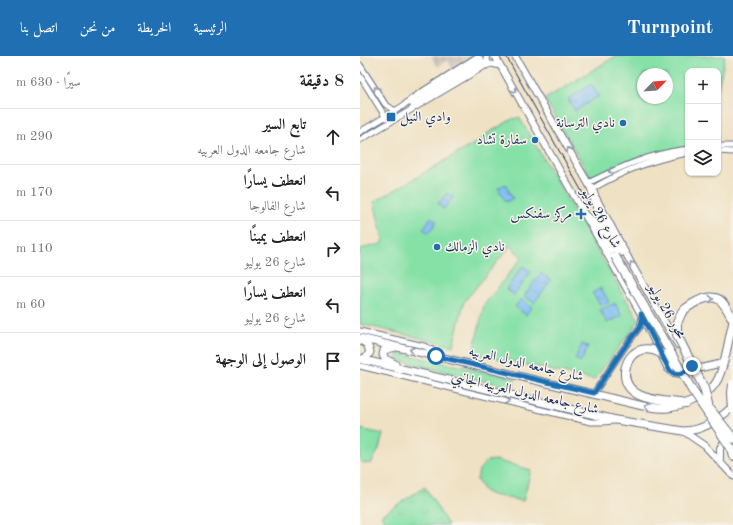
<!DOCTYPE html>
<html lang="ar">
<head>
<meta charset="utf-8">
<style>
	body { margin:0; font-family:"Old Standard TT",Amiri,serif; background:#f6f6f6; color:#222; direction:rtl }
	.controls { position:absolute; right:12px; top:12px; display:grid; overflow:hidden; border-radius:8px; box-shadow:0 1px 3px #0004 }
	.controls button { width:36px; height:36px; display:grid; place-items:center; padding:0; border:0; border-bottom:1px solid #e0e0e0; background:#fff; color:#222; font:20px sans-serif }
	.compass { position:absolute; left:277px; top:12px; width:36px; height:36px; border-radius:50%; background:#fff; box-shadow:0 1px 3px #0004; rotate:65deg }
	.stop { position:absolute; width:12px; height:12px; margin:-9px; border:3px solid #1f6fb2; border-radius:50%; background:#fff }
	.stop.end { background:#1f6fb2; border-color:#fff; box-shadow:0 1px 4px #0008 }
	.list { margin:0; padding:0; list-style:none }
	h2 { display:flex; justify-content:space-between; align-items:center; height:52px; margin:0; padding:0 16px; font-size:17px }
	h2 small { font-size:13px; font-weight:400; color:#767676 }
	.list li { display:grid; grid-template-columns:26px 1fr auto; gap:12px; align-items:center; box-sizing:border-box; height:56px; padding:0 16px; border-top:1px solid #e0e0e0 }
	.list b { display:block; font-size:15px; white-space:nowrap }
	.list p { margin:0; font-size:13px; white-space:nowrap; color:#767676 }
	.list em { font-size:13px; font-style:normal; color:#767676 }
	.icon { flex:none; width:22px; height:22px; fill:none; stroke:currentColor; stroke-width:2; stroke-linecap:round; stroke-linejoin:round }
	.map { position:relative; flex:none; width:373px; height:469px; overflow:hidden; direction:ltr }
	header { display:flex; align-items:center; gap:24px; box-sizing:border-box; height:56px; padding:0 20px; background:#1f6fb2; color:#fff }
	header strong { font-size:19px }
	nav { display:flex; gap:22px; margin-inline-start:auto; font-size:14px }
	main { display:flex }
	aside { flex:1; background:#fff }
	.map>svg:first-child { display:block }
	.industrial { fill:url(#industrial-grid) }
	.green { fill:#86e1a7; stroke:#508882; fill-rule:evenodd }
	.park { fill:url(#park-tufts); stroke:#508882 }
	.water { fill:url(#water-ripples); stroke:#4c76a8 }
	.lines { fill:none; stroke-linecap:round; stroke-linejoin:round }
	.tertiary-casing { stroke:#656d81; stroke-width:7 }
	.secondary-casing { stroke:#656d81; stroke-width:8 }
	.primary-casing { stroke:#656d81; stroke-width:9 }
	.motorway-casing { stroke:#656d81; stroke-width:10 }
	.tertiary { stroke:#fff; stroke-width:5 }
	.secondary { stroke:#fff; stroke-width:6 }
	.primary { stroke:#fff; stroke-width:7 }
	.motorway { stroke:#fff; stroke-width:8 }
	.rail { stroke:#1b2f5e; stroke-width:1 }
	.motorway-bridge-casing { stroke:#656d81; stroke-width:10; stroke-linecap:butt }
	.motorway-bridge { stroke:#fff; stroke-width:8 }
	.oneway { stroke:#8d97ae }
	.route { stroke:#1f6fb2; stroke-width:5 }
	.poi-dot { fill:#1f6fb2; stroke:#f7f3e8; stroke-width:1.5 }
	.labels { text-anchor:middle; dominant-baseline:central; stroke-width:3; stroke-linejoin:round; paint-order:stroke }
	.poi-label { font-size:14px; fill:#1b2f5e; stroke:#f7f3e8; text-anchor:end }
	.street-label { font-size:14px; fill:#1b2f5e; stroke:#f7f3e8 }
</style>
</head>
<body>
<header>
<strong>Turnpoint</strong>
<nav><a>الرئيسية</a><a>الخريطة</a><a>من نحن</a><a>اتصل بنا</a></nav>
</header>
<main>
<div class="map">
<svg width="373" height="469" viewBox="0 0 373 469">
	<defs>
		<pattern id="industrial-grid" width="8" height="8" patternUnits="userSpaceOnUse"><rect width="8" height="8" fill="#ccc2b9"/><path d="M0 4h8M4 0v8" fill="none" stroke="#afa7a1"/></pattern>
		<pattern id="park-tufts" width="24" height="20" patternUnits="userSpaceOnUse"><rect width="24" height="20" fill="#86e1a7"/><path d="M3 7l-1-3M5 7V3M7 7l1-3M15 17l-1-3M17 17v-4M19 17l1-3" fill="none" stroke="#73c192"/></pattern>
		<pattern id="water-ripples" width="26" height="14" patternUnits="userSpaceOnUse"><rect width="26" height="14" fill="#7ebdf2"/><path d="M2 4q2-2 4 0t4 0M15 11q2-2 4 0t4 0" fill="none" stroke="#669ac7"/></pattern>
	</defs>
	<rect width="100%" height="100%" fill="#f7f3e8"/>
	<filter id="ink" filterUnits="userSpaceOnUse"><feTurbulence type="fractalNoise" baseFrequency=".025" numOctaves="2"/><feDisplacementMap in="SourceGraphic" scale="8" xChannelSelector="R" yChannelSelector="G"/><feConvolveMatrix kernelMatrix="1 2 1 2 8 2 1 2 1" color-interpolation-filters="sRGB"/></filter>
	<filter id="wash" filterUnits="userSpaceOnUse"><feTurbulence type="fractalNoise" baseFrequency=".012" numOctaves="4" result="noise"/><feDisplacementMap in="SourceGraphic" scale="16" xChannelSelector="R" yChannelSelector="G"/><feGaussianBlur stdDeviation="0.9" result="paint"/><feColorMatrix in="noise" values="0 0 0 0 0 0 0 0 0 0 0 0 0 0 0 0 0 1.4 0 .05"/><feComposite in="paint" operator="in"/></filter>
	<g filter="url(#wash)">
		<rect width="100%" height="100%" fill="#efe1c3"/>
		<path class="industrial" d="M71 0H114L93 14 87 4 78 11Z"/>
		<path class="green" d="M256 0H365L358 34V15H328V91L298 96 274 103 230 121 185 43ZM283 18H307V42H283Z
			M159 61 279 265 234 324 113 297 124 249 162 201 150 190 104 246 93 290 0 268V193L21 188 23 183 14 146 124 82 123 80 154 62 155 63Z
			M37 297 155 322 154 332 37 304Z
			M0 373 23 378 19 393 11 408 0 406Z
			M135 404 171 414 163 445 132 439 124 435 117 424 119 414 127 405Z"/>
		<path class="park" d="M65 431 88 469H27L21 459Z"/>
		<path class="water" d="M231 28 239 40 215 55 208 43Z
			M145 128 153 142 146 146 138 132Z
			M87 137 93 141 84 153 78 148Z
			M71 161 77 165 69 177 63 173Z
			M163 210 171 216 154 239 146 233Z
			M181 217 191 224 174 247 164 240Z
			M241 232 249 246 241 250 232 237Z
			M161 243 172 251 166 259 155 251Z
			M255 247 262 260 247 267 240 254Z
			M222 288 228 290 221 306 215 303Z"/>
	</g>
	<g filter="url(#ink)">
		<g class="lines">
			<defs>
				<path id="tertiary" d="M0 9 25 48 35 55
					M126 10 128 6 126 0
					M0 20 26 62
					M49 47 121 3
					M53 50 123 6
					M0 76 43 50 52 42 118 0
					M0 84 125 10 132 8 140 10
					M358 90H373
					M358 95 373 96
					M228 127C262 110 290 98 328 93
					M232 133C262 115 293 103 328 97
					M0 275 64 290 72 294 76 300
					M0 310 231 366H243L254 365
					M234 337 264 292 280 271 282 261"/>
				<path id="secondary" d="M135 0 281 258 308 313 313 317 322 318 327 313 329 306
					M155 0 228 127 272 209 318 289
					M332 310 341 312 363 307
					M323 375 345 390 373 420
					M360 405V392L367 381"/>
				<path id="primary" d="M0 282 283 350C292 351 300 353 308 352 326 350 350 340 358 323 366 306 368 284 373 266
					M0 284 7 288 10 296 6 302 2 303
					M0 303 256 364 323 375C342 375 360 363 373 350
					M35 308 25 303 23 299 24 294 35 291"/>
				<path id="motorway" d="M232 133 240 161 259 197
					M227 161 238 170 251 193
					M322 256C327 251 332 248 338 245 360 235 364 247 373 264
					M265 315C263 346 303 344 326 348
					M371 392 373 400"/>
			</defs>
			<use href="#tertiary" class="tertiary-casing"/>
			<use href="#secondary" class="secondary-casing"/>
			<use href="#primary" class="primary-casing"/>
			<use href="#motorway" class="motorway-casing"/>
			<use href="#tertiary" class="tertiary"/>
			<use href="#secondary" class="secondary"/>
			<use href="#primary" class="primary"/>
			<use href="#motorway" class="motorway"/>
			<path class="rail" d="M146 0 229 148"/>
			<defs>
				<path id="motorway-bridge" d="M255 200 332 334 371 392
					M322 256 317 267V279L344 332 349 353
					M265 315C269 287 299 287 312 309
					M373 328 372 337 373 354
					M350 353 373 382"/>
			</defs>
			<use href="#motorway-bridge" class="motorway-bridge-casing"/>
			<use href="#motorway-bridge" class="motorway-bridge"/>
		</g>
		<defs><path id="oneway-chevron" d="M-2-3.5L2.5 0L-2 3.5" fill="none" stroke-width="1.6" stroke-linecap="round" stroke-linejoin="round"/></defs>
		<g class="oneway">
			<use href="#oneway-chevron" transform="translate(16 33) rotate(-122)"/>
			<use href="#oneway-chevron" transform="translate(154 34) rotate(60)"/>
			<use href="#oneway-chevron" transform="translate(209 94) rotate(-120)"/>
			<use href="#oneway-chevron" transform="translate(251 115) rotate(154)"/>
			<use href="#oneway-chevron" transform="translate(272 208) rotate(-118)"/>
			<use href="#oneway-chevron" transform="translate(351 243) rotate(2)"/>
			<use href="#oneway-chevron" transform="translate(52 294) rotate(-167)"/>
			<use href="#oneway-chevron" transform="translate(147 345) rotate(13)"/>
			<use href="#oneway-chevron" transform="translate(287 350) rotate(-170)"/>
		</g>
	</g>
	<g class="lines" filter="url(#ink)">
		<path class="route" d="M76 300 234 337 264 292 280 271 282 264 281 258 310 315C315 319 320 319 326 315L329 306 332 310"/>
	</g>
	<g class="poi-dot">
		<rect x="26" y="56" width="10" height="10" rx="2"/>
		<circle cx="263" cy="67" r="4"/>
		<circle cx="175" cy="84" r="4"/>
		<path d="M219 152h4v4h4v4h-4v4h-4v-4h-4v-4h4z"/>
		<circle cx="77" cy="191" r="4"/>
	</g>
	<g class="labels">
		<g class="poi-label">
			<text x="40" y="61" text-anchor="start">وادي النيل</text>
			<text x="255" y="67">نادي الترسانة</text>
			<text x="167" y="84">سفارة تشاد</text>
			<text x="212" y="158">مركز سفنكس</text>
			<text x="85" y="191" text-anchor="start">نادي الزمالك</text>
		</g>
		<g class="street-label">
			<text transform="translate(241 162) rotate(61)">شارع 26 يوليو</text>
			<text transform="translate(307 255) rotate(60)">محور 26 يوليو</text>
			<text transform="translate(166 308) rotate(13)">شارع جامعه الدول العربيه</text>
			<text transform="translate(165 337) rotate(13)">شارع جامعه الدول العربيه الجانبي</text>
		</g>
	</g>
</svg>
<div class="controls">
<button>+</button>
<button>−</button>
<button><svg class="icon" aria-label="layers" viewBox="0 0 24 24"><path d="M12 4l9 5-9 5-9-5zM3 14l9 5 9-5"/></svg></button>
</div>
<svg class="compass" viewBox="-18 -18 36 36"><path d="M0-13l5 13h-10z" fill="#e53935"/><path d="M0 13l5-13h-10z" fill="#767676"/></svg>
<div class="stop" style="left:76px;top:300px"></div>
<div class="stop end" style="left:332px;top:310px"></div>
</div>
<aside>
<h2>8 دقيقة<small>سيرًا · 630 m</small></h2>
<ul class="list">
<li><svg class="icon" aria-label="ahead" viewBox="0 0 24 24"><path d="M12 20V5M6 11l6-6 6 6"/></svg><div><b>تابع السير</b><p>شارع جامعه الدول العربيه</p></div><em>290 m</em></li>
<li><svg class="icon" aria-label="left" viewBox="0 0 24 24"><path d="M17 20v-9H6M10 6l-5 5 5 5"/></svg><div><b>انعطف يسارًا</b><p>شارع الفالوجا</p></div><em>170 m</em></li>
<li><svg class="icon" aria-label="right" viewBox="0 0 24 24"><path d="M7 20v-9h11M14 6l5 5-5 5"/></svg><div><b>انعطف يمينًا</b><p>شارع 26 يوليو</p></div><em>110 m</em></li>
<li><svg class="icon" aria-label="left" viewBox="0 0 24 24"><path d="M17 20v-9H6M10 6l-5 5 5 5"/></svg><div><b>انعطف يسارًا</b><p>شارع 26 يوليو</p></div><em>60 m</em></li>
<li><svg class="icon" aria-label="arrive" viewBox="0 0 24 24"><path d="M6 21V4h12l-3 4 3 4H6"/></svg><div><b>الوصول إلى الوجهة</b></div></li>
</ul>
</aside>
</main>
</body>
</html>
